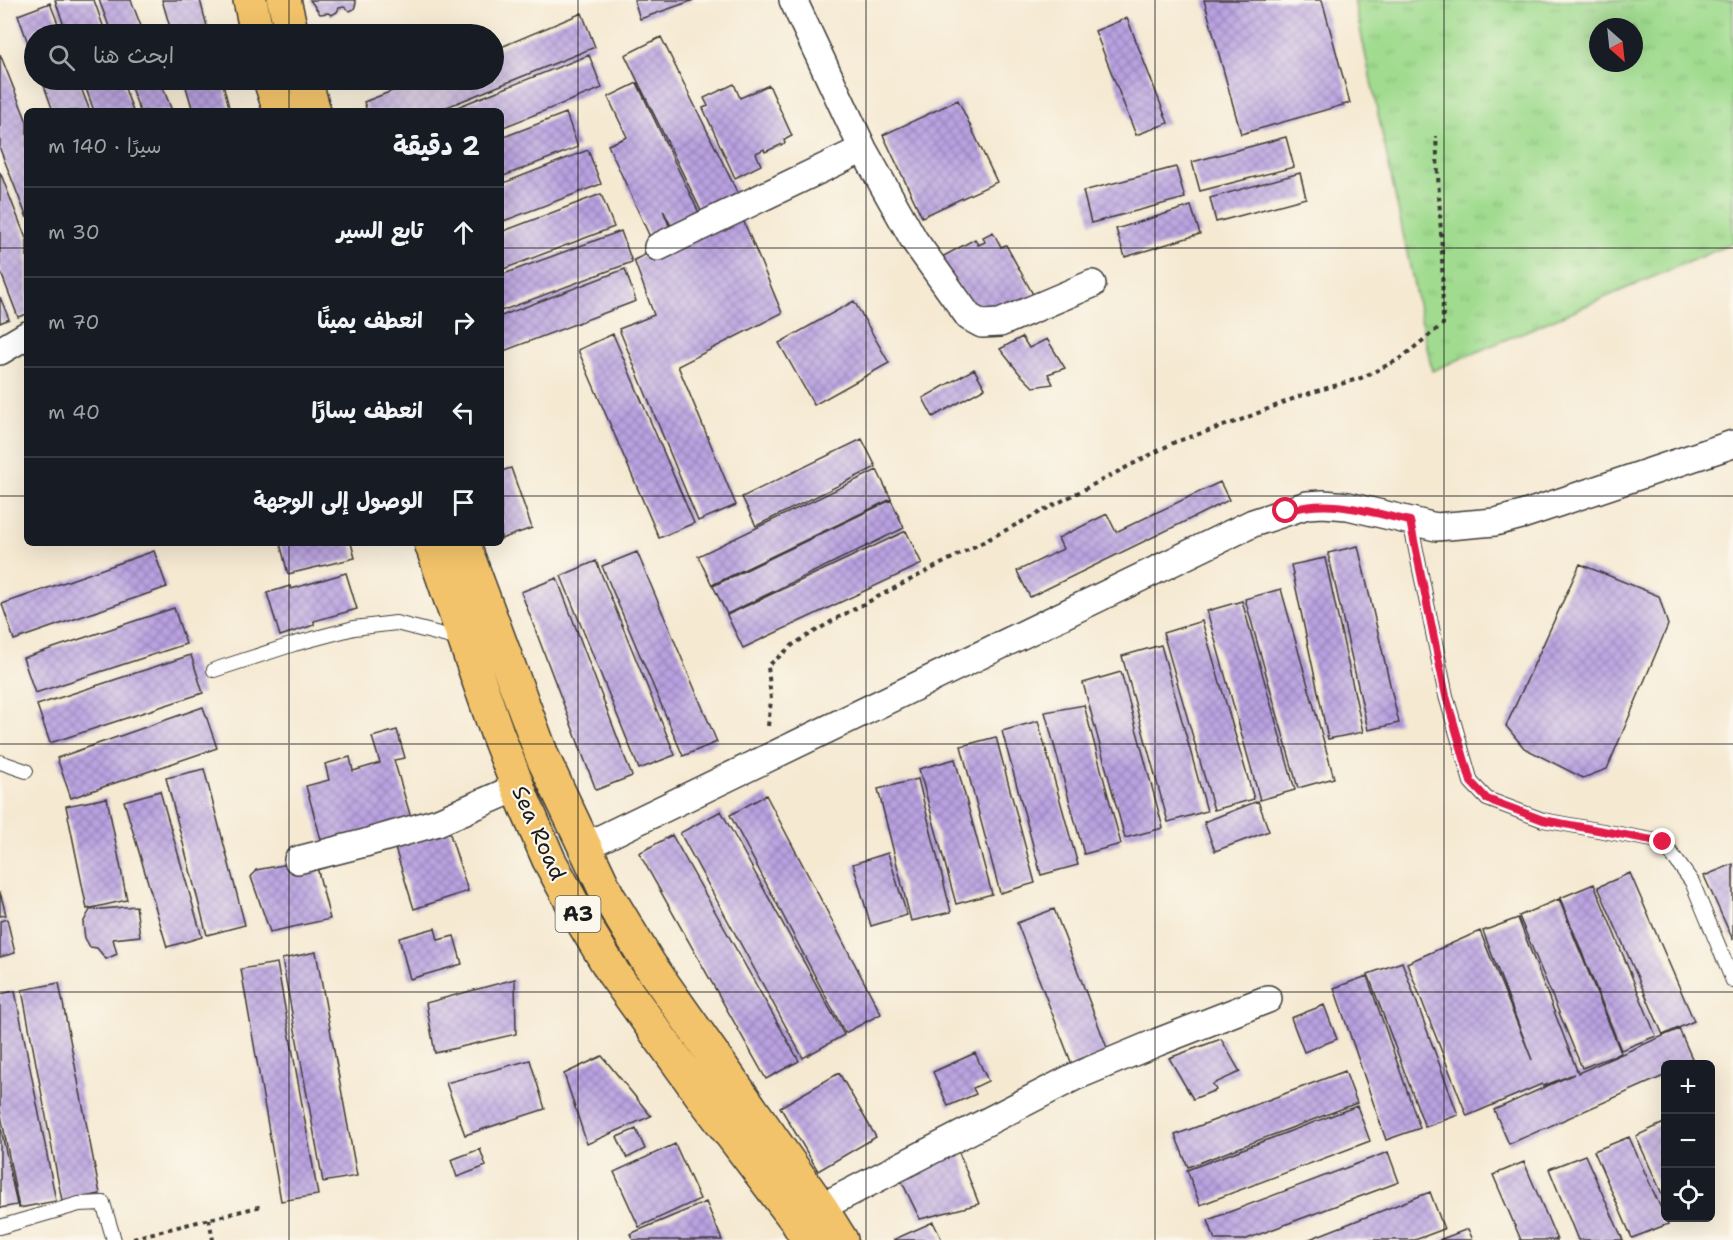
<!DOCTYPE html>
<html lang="ar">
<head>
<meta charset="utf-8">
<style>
	body { margin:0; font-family:"Shantell Sans","Playpen Sans Arabic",sans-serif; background:#20242c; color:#f1f3f6; direction:rtl }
	.controls { position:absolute; right:18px; bottom:18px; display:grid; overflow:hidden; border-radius:9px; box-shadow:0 6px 24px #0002 }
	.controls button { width:54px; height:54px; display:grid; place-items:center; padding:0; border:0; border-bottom:2px solid #363941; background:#171b24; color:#f1f3f6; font:30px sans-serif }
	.compass { position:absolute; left:1589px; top:18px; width:54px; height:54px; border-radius:50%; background:#171b24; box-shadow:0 6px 24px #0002; rotate:153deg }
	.stop { position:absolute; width:18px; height:18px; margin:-14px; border:4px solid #e11d48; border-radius:50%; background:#fff }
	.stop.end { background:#e11d48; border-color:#fff; box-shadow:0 2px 6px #0008 }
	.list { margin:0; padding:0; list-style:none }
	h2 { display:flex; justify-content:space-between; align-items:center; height:78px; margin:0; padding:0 24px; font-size:26px }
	h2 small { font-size:20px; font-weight:400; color:#9ea1a6 }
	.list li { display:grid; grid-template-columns:39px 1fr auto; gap:18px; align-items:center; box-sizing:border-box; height:90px; padding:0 24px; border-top:2px solid #363941 }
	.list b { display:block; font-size:22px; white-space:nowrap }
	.list em { font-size:20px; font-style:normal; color:#9ea1a6 }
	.icon { flex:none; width:33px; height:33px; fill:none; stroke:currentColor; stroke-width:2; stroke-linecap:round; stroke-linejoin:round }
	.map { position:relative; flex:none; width:1733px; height:1240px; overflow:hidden; direction:ltr }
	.search { position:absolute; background:#171b24; box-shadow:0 6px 24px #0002; left:24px; top:24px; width:480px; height:66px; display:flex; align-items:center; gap:15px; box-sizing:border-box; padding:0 21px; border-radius:33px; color:#9ea1a6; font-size:22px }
	.panel { position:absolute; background:#171b24; box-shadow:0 6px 24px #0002; left:24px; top:108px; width:480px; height:438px; border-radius:9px; direction:rtl }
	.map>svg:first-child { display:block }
	.grass { fill:url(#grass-tufts); stroke:#5e7c56; stroke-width:1.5; fill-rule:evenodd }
	.building { fill:url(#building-cross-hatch) }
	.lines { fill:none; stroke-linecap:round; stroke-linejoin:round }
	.service-casing { stroke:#3d3b37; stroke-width:16 }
	.minor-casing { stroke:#3d3b37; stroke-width:30 }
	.trunk-casing { stroke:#3d3b37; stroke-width:36 }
	.path { stroke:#3d3b37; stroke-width:4; stroke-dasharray:4.5 4.5; stroke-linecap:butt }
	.service { stroke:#fff; stroke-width:14 }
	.minor { stroke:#fff; stroke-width:27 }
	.trunk { stroke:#f2c36a; stroke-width:33 }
	.route { stroke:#e11d48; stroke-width:8 }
	.grid { fill:none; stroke:#1c1c1c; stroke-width:1.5; stroke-opacity:0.55 }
	.labels { text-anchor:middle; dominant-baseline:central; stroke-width:4.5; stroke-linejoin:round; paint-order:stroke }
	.shield { fill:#fbf7ec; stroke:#5f5e5a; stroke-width:1.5 }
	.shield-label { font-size:21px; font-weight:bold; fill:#1c1c1c }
	.street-label { font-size:22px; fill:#1c1c1c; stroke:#fbf7ec }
</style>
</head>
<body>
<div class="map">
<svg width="1733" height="1240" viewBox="0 0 1733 1240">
	<defs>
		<pattern id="grass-tufts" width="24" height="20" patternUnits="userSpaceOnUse" patternTransform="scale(1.5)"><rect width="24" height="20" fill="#a0db8f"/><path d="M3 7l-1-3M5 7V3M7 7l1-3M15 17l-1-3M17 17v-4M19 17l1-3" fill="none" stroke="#89bb7b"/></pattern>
		<pattern id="building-cross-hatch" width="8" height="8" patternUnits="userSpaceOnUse" patternTransform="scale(1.5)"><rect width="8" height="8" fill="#baa2e1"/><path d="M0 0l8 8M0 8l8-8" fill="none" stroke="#9683b6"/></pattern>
	</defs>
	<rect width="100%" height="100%" fill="#fbf7ec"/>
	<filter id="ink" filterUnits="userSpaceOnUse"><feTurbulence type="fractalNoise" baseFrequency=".0167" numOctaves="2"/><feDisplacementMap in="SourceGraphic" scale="12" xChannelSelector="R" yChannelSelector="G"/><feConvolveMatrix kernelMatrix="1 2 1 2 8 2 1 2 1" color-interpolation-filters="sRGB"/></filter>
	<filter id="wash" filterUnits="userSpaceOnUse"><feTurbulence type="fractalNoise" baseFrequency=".008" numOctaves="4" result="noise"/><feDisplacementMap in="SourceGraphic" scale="24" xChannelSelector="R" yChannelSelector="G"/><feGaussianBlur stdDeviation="1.35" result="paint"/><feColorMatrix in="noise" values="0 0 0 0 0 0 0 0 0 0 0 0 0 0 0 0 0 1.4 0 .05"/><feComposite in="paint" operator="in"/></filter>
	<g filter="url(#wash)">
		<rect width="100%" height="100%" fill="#f5e9d2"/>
		<path class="grass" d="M1354 0H1733V243L1432 371ZM1598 27H1634V63H1598Z"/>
		<g id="blocks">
			<path class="building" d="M55 0H94L106 34H67Z
				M99 0H131L144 34H112Z
				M162 0H200L209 34H172Z
				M310 0H355L356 3 354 9 350 11 344 7 339 8 337 12 332 15 328 13 320 14Z
				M634 0H694L640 19Z
				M1204 0H1322L1350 103 1241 134Z
				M50 3 62 34H34V60L18 15Z
				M582 13 595 47 437 111H367L364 102 420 80H494V50Z
				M1127 18 1168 123 1136 135 1095 31Z
				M661 37 742 202 705 219 625 55Z
				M0 54 27 122V218L0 149Z
				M589 55 602 88 501 128V111H447Z
				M42 80H78L90 111H53Z
				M83 80H122L133 111H94Z
				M128 80H160L172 111H140Z
				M184 80H222L230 111H193Z
				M637 83 700 215 672 228 663 210 670 228 650 237 608 145 627 137 608 97Z
				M734 84 740 98 769 85 792 136 784 140 785 143 765 152 764 149 756 153 761 165 735 178 703 108 708 106 704 98Z
				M958 100 997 182 922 217 883 135Z
				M566 113 578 147 501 177V138Z
				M1286 137 1294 167 1200 191 1192 162Z
				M588 150 601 184 501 222V184Z
				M1176 167 1185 198 1091 223 1083 191Z
				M0 172 27 241V314L18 317 0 270Z
				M1300 173 1306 198 1216 222 1210 198Z
				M601 194 614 227 501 270V232Z
				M1191 206 1200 234 1125 257 1116 229Z
				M739 210 782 313 678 366 736 505 698 521 619 329 654 315 634 260Z
				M621 231 632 262 501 311V275Z
				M993 232 1001 247 1006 245 1036 300 990 320 948 275 940 258 975 239 978 245 985 242 983 237Z
				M625 269 636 301 501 352V316Z
				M0 297 9 319 0 323Z
				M854 301 889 363 814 405 779 343Z
				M613 334 694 523 659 538 578 350Z
				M1022 337 1029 348 1047 339 1065 368 1048 374 1053 384 1033 387 1019 373 1000 349Z
				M974 369 985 388 933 417 923 398Z
				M862 439 876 467 756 526 742 497Z
				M511 468 532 528 501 539V471Z
				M877 470 891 499 712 585 698 556Z
				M1220 482 1229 500 1030 597 1017 571 1063 549 1058 538 1107 514 1116 532Z
				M891 500 904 528 727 614 713 586Z
				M906 531 922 564 743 648 727 615Z
				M280 543H351L355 558 288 574Z
				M1358 546 1399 723 1368 730 1328 553Z
				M154 551 167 587 14 640 2 604Z
				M637 552 717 742 683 756 602 566Z
				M1325 558 1363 732 1328 739 1291 565Z
				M596 561 675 755 639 769 561 576Z
				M1580 564 1659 596 1668 625 1607 769 1583 778 1524 748 1506 726Z
				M346 573 357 609 314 621V625L280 636 267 593 290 586 291 589Z
				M557 578 632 776 596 790 521 592Z
				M1281 589 1334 778 1298 788 1245 599Z
				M1242 601 1295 790 1260 800 1207 611Z
				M174 608 186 644 35 693 23 658Z
				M1202 621 1254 799 1214 810 1163 633Z
				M1161 645 1207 811 1168 822 1122 656Z
				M191 655 203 693 50 743 37 705Z
				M1121 672 1163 828 1125 838 1083 683Z
				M1084 705 1121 844 1084 854 1045 712Z
				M203 707 217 748 71 798 57 758Z
				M1038 721 1078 865 1041 875 1002 731Z
				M397 730 405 758 394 760 411 818 322 843 306 786 329 780 325 764 350 757 353 771 380 763 372 737Z
				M996 737 1035 883 1000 893 961 746Z
				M955 759 992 894 956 904 919 769Z
				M204 769 245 925 207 935 166 778Z
				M918 779 951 912 911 921 878 789Z
				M160 791 202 937 167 947 124 801Z
				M766 795 881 1014 845 1033 730 815Z
				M107 798 127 900 87 909 66 806Z
				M1258 801 1269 831 1215 851 1204 822Z
				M721 811 844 1035 803 1058 680 833Z
				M449 831 468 891 414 909 395 848Z
				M672 835 799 1061 766 1079 639 853Z
				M888 853 907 915 871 926 853 864Z
				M315 859 330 919 270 932 251 877 256 870Z
				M1733 864V940L1704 876Z
				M1630 873 1694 1021 1663 1035 1598 887Z
				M1594 884 1656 1036 1621 1050 1560 898Z
				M0 892 6 915 0 916Z
				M1559 899 1621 1053 1582 1068 1519 916Z
				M136 906 140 936 113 939 117 954 106 959 97 948 90 947 85 938 83 923 90 910Z
				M1054 909 1109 1053 1073 1067 1017 923Z
				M1518 918 1578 1073 1679 1029 1694 1063 1690 1064H1666V1075L1509 1144 1494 1110 1574 1074 1543 1086 1542 1084 1467 1116 1407 963 1480 931 1532 1060 1483 931Z
				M7 919 15 953 0 957V921Z
				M435 928 438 940 454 936 462 964 410 979 399 938Z
				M316 952 357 1176 323 1182 282 959Z
				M1402 962 1458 1115 1425 1127 1368 974Z
				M277 963 318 1195 281 1201 241 969Z
				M1367 976 1420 1128 1386 1140 1334 988Z
				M515 979 516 1034 435 1053 426 1003Z
				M59 983 100 1194 62 1201 22 990Z
				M15 991 56 1201 19 1208 0 1110V994Z
				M1324 1005 1337 1039 1304 1052 1291 1018Z
				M1221 1039 1240 1072 1213 1084 1216 1090 1193 1099 1169 1058Z
				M975 1053 988 1081 973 1088 976 1094 948 1106 933 1072Z
				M602 1056 651 1116 587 1144 564 1074Z
				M530 1060 545 1109 465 1135 446 1083Z
				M1345 1071 1357 1103 1188 1167 1175 1135Z
				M839 1073 876 1137 818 1171 780 1107Z
				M1357 1106 1370 1141 1200 1205 1187 1170Z
				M1666 1122V1203L1636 1136Z
				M0 1124 17 1205 0 1208Z
				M636 1129 645 1149 627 1158 617 1137Z
				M1629 1137 1668 1224 1632 1238 1594 1151Z
				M675 1144 700 1199 639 1227 614 1172Z
				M480 1149 486 1166 457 1177 451 1160Z
				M958 1150 979 1204 920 1219 900 1178Z
				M1388 1152 1399 1182 1244 1240H1215L1208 1220Z
				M1585 1155 1623 1240H1578L1549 1169Z
				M1524 1162 1557 1240H1521L1493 1175Z
				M1430 1192 1444 1229 1415 1240H1307Z
				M706 1202 722 1240H633L630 1234Z
				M933 1222 942 1240H893Z
				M1468 1229 1473 1240H1439Z"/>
		</g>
	</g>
	<g filter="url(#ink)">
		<use href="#blocks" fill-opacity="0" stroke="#3d3b37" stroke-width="1.5"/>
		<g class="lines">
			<defs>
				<path id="service" d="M1410 521 1446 696 1471 782 1487 799 1543 820 1663 842 1692 882 1733 981
					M214 670 294 644 354 628 396 623 463 640
					M0 762 26 771
					M0 1227 79 1204 103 1203 114 1240"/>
				<path id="minor" d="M793 0 863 149 914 240 969 317 982 324 1000 323 1092 284
					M658 247 863 149
					M0 351 27 335
					M584 847 1253 523 1307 505 1323 504 1348 506 1436 527 1495 522 1522 515 1733 444
					M298 860 365 843 438 822 518 787
					M802 1217 1074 1077 1158 1042 1268 999"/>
				<path id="trunk" d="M250 0 257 34
					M284 0 292 34
					M270 80 280 111
					M305 80 314 111
					M431 543 497 733 523 800 549 860 581 919 614 974 702 1096 796 1220 808 1240
					M463 543 543 758 608 896 649 964 821 1208 841 1240"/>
			</defs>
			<use href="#service" class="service-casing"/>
			<use href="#minor" class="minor-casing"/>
			<use href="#trunk" class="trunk-casing"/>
			<path class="path" d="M768 726 771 700 768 666 794 644 839 617 1175 442 1238 421 1300 396 1361 378 1400 359 1443 324 1442 253 1436 136
				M209 1219 213 1240
				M133 1238 262 1206"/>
			<use href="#service" class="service"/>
			<use href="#minor" class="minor"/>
			<use href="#trunk" class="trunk"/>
		</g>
	</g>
	<g class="lines" filter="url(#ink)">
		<path class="route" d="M1286 511C1332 498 1365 511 1410 521L1446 696 1471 782 1487 799 1543 820 1663 842"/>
	</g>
	<path class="grid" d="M289 0V34M578 0V1240M866 0V1240M1155 0V1240M1444 0V1240M289 80V111M0 248H27M501 248H1733M0 496H27M501 496H1733M289 543V1240M0 744H1733M0 992H1733"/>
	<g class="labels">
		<rect class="shield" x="555.5" y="896" width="45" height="36" rx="4.5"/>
		<g class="shield-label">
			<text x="578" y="914">A3</text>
		</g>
		<g class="street-label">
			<text transform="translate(539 833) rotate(66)">Sea Road</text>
		</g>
	</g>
</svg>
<div class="controls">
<button>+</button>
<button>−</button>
<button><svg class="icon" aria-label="locate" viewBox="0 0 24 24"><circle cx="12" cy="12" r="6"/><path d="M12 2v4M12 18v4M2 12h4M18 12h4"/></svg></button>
</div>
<svg class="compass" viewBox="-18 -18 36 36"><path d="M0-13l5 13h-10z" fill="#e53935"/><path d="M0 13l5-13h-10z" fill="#9ea1a6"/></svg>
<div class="stop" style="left:1286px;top:511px"></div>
<div class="stop end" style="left:1663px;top:842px"></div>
<div class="search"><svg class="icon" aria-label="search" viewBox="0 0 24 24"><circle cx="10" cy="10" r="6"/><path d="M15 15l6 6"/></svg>ابحث هنا</div>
<section class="panel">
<h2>2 دقيقة<small>سيرًا · 140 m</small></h2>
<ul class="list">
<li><svg class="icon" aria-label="ahead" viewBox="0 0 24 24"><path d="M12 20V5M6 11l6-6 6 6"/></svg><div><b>تابع السير</b></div><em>30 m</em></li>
<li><svg class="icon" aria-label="right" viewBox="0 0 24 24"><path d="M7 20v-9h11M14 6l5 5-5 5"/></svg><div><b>انعطف يمينًا</b></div><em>70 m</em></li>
<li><svg class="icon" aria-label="left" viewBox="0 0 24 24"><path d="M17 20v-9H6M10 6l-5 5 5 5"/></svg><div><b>انعطف يسارًا</b></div><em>40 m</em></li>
<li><svg class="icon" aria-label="arrive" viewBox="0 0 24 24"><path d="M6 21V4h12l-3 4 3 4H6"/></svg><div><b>الوصول إلى الوجهة</b></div></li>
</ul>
</section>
</div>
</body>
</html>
